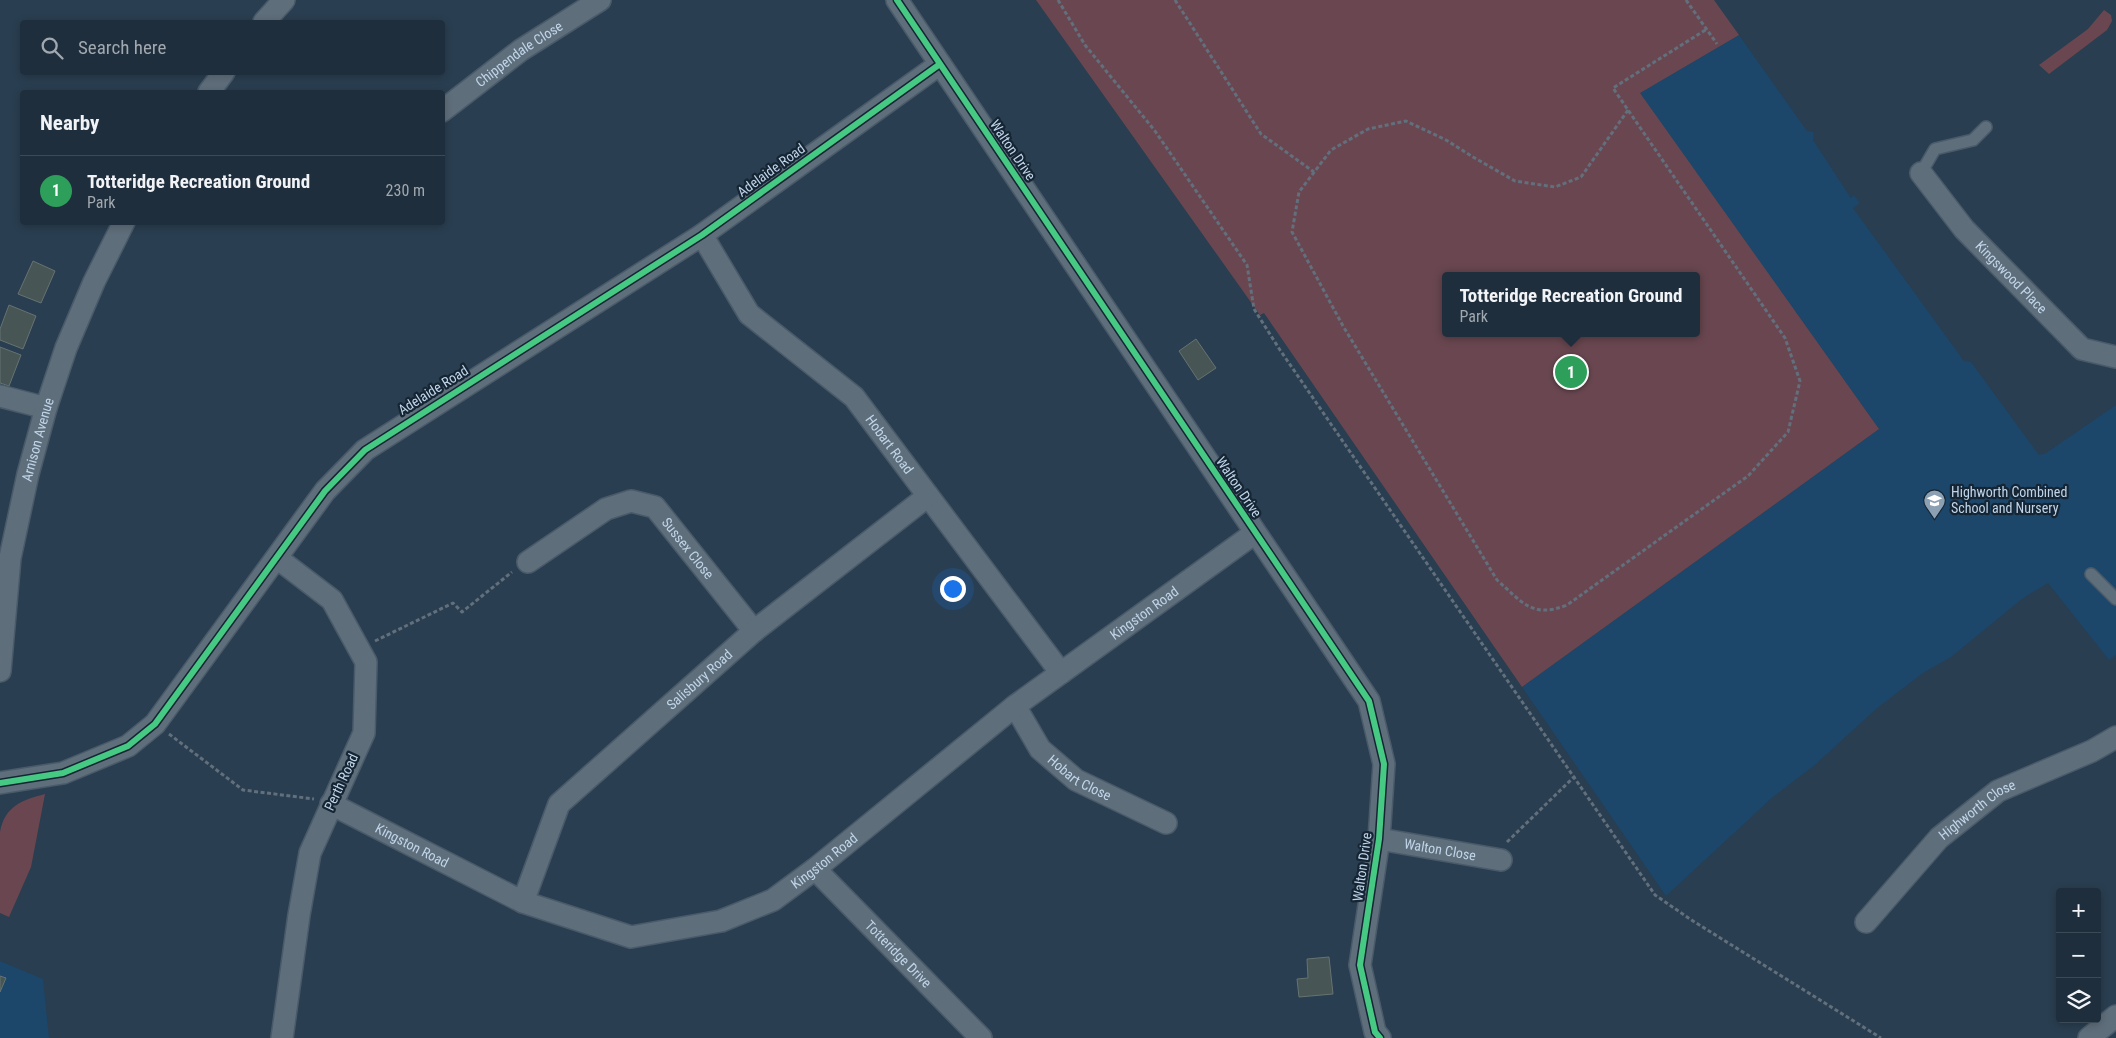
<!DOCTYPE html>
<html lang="en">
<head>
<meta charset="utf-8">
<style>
	body { margin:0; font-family:"Roboto Condensed",sans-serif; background:#2c3a47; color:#f1f3f6 }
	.controls { position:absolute; right:15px; bottom:15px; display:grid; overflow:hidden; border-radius:5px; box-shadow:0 2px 8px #0003 }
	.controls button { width:45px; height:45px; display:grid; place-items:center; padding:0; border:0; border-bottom:1px solid #3c4a56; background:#1f2e3c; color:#f1f3f6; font:25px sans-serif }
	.you { position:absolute; left:952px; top:588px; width:18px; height:18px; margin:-12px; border:4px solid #fff; border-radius:50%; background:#1a73e8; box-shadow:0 0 0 8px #1a73e833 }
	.badge { display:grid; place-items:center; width:32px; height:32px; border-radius:50%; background:#1a73e8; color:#fff; font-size:16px; font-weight:700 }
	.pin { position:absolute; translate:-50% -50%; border:2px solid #fff; box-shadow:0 1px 5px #0006 }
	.popup { position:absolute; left:1442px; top:272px; width:258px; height:65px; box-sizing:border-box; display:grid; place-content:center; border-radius:5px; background:#1f2e3c; filter:drop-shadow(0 1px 4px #0005); font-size:16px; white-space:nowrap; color:#a1a8af }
	.popup b { font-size:19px; color:#f1f3f6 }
	.popup::after { content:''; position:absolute; left:50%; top:100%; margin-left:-10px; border:10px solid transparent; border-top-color:#1f2e3c }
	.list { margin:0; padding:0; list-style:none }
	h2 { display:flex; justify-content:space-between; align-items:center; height:65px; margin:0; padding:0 20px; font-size:21px }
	h2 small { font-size:16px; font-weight:400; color:#a1a8af }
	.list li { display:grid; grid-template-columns:32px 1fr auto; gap:15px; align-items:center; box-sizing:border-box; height:70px; padding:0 20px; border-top:1px solid #3c4a56 }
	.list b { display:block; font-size:19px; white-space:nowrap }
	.list p { margin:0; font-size:16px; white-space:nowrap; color:#a1a8af }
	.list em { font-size:16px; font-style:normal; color:#a1a8af }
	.icon { flex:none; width:28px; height:28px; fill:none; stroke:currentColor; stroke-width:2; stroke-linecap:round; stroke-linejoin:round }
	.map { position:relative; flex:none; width:2116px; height:1038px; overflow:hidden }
	.search { position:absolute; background:#1f2e3c; box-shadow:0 2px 8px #0003; left:20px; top:20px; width:425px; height:55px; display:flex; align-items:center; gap:12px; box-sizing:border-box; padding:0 18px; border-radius:5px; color:#a1a8af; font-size:19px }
	.panel { position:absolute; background:#1f2e3c; box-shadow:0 2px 8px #0003; left:20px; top:90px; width:425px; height:135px; border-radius:5px }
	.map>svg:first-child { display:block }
	.built { fill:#1c466a }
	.green { fill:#6a4750; fill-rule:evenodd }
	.building { fill:#475555; stroke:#667372 }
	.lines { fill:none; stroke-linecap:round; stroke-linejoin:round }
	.lane-casing { stroke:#495a6a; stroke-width:14 }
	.street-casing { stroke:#495a6a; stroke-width:24 }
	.path { stroke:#626f7c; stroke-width:3; stroke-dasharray:4 2.5; stroke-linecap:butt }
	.lane { stroke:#5f6e7b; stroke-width:11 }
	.street { stroke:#5f6e7b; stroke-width:21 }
	.cycleway-casing { stroke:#152534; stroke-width:9 }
	.cycleway { stroke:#46c982; stroke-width:6 }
	.labels { text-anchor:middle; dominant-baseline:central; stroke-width:4.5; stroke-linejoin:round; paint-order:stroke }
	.street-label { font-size:14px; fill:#c0d5e9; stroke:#152534 }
	.poi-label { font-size:14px; fill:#c0d5e9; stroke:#152534; text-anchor:start }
</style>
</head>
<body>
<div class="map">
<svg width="2116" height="1038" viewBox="0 0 2116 1038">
	<rect width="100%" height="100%" fill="#293e50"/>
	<path class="built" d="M1739 35 1807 131 1814 132 1813 140 1851 198 1854 195 1860 203 1853 208 1964 361 1971 362 2039 455 2046 453 2116 405V655L2109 660 2048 583 2022 599 1951 657 1923 673 1876 709 1816 764 1773 797 1666 896 1522 687 1879 429 1639 93Z
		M0 961 43 979 49 1038H0Z"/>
	<path class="green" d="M1036 0H1714L1739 35 1640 93 1879 429 1522 687 1264 313 1260 315ZM1446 276H1696V333H1446Z
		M2104 10 2111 15 2112 21 2107 30 2049 74 2039 65 2088 29Z
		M45 794 31 867 9 917 0 913V832C5 806 22 800 45 794Z"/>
	<path class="building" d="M33 261 55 271 41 303 18 294Z
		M9 305 36 316 23 349 0 340V329Z
		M1196 339 1216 368 1198 380 1179 351Z
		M0 347 21 355 9 386 0 383Z
		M1329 957 1333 994 1299 997 1297 979 1308 978 1307 959Z
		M0 976 6 978 0 992Z"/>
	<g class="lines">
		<defs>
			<path id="lane" d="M1921 173 1935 149 1973 140 1986 127
				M2091 574 2116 599"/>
			<g id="street">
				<path d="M897 0 1369 701 1384 764 1379 839 1360 965 1375 1032 1380 1038"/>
				<path d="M264 22 284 0"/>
				<path d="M209 92 224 72"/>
				<path id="s1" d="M442 111 521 50 600 0"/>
				<path id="s2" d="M1921 173 1964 229 2082 349 2116 357"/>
				<path id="s3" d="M702 235 749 314 854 397 1061 673"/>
				<path d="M0 396 46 408"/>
				<path d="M277 558 332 600 366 662 364 733 310 853 299 915 282 1038"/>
				<path id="s4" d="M528 562 606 509 631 501 655 507 754 631"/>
				<path id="s5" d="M0 671 10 558 28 474 46 408 66 348 94 282 124 222"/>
				<path id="s6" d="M1015 706 1040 749 1076 780 1166 823"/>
				<path d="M0 783 63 773 128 746 155 724 325 491 365 450 702 235 940 64"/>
				<path id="s7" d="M331 804 523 902 631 937 721 921 773 900 815 869 1015 706 1255 533"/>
				<path id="s8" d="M1379 839 1501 860"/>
				<path id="s9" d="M815 869 981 1038"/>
				<path id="s10" d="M523 902 559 804 754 631 928 496"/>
				<path id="s11" d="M1866 922 1939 838 1998 791 2092 751 2116 737"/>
				<path d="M2089 1038 2116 1016"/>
			</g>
		</defs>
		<use href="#lane" class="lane-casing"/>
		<use href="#street" class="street-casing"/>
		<path class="path" d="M1058 0 1085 45 1155 131 1247 265 1254 309 1280 350 1655 895 1693 921 1881 1038
			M1175 0 1261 134 1314 172
			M1686 0 1717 44
			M1628 110 1581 177 1555 187 1515 181 1473 157 1446 140 1406 121 1368 129 1331 150 1299 192 1292 232 1343 326 1497 580C1522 602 1532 619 1567 605L1748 476 1788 432 1800 381 1785 338 1628 110 1613 88 1707 29
			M375 641 453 603 462 612 512 572
			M169 734 243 790 314 799
			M1507 842 1575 776"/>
		<use href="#lane" class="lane"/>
		<use href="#street" class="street"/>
		<defs>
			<path id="cycleway" d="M897 0 1369 701 1384 764 1379 839 1360 965 1375 1032 1380 1038
				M0 783 63 773 128 746 155 724 325 491 365 450 702 235 940 64"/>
		</defs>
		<use href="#cycleway" class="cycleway-casing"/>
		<use href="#cycleway" class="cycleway"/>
	</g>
	<defs>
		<symbol id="school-pin" viewBox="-11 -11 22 30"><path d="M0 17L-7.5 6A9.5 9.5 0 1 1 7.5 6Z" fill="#8ba0b3" stroke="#152534"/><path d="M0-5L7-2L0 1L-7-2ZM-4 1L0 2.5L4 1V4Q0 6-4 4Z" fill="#fff"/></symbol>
	</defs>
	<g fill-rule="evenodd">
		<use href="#school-pin" x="1922" y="488" width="25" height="34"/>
	</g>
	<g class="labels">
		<g class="street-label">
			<text stroke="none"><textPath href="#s1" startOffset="96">Chippendale Close</textPath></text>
			<text transform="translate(1013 150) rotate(56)">Walton Drive</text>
			<text transform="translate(771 170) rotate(-36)">Adelaide Road</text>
			<text stroke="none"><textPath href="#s2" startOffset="138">Kingswood Place</textPath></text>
			<text transform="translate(433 390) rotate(-32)">Adelaide Road</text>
			<text stroke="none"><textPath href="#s5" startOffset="235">Arnison Avenue</textPath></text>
			<text stroke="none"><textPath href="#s3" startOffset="285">Hobart Road</textPath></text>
			<text transform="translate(1239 487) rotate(56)">Walton Drive</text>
			<text stroke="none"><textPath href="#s4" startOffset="198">Sussex Close</textPath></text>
			<text stroke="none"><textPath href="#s7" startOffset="946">Kingston Road</textPath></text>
			<text stroke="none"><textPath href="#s10" startOffset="292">Salisbury Road</textPath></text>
			<text stroke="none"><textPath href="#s6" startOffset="99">Hobart Close</textPath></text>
			<text transform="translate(341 782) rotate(-65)">Perth Road</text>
			<text stroke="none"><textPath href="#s11" startOffset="159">Highworth Close</textPath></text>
			<text stroke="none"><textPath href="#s7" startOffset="91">Kingston Road</textPath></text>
			<text stroke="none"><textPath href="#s8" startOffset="62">Walton Close</textPath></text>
			<text stroke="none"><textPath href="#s7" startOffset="541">Kingston Road</textPath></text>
			<text transform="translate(1362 867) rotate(-82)">Walton Drive</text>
			<text stroke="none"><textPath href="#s9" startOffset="119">Totteridge Drive</textPath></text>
		</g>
		<g class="poi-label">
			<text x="1951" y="492">Highworth Combined<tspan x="1951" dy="16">School and Nursery</tspan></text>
		</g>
	</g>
</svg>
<div class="controls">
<button>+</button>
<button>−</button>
<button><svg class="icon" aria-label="layers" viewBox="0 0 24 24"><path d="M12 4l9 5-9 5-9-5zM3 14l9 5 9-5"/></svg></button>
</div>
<div class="you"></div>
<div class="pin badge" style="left:1571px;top:372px;background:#2e9e5b">1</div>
<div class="popup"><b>Totteridge Recreation Ground</b>Park</div>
<div class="search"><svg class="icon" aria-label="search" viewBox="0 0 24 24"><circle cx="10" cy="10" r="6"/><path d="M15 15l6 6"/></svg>Search here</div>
<section class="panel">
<h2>Nearby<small></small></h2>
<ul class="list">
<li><span class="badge" style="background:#2e9e5b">1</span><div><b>Totteridge Recreation Ground</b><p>Park</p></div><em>230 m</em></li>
</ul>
</section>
</div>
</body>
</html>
